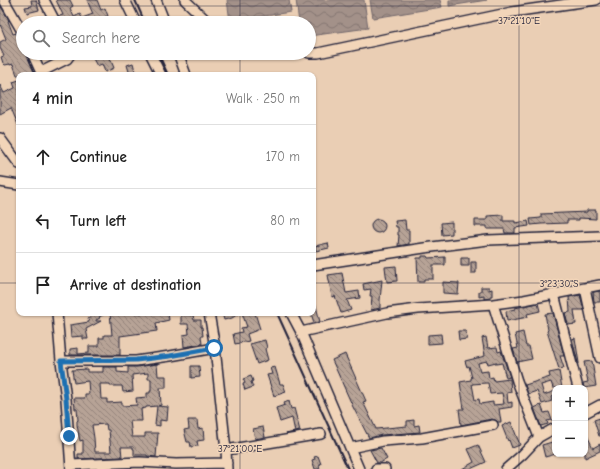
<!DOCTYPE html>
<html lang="en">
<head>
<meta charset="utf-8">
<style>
	body { margin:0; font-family:"Comic Neue",sans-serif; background:#f2f2f2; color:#222 }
	.controls { position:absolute; right:12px; bottom:12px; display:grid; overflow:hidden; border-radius:8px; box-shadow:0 1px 3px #0004 }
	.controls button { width:36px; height:36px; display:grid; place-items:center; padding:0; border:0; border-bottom:1px solid #e0e0e0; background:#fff; color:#222; font:20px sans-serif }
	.stop { position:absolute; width:12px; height:12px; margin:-9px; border:3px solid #1f6fb2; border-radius:50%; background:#fff }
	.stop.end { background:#1f6fb2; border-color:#fff; box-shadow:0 1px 4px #0008 }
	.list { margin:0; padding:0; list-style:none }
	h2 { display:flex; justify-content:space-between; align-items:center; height:52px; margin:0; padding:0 16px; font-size:17px }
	h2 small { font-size:13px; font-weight:400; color:#767676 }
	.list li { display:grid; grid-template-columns:26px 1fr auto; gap:12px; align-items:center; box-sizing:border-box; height:64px; padding:0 16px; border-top:1px solid #e0e0e0 }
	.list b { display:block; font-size:15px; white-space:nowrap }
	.list em { font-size:13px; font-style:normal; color:#767676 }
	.icon { flex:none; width:22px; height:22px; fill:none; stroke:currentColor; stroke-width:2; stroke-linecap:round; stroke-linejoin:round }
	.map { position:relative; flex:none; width:600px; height:469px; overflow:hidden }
	.search { position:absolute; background:#fff; box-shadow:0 1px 3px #0004; left:16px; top:16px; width:300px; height:44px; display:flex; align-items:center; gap:10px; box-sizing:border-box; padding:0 14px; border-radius:22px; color:#767676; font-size:15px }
	.panel { position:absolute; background:#fff; box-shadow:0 1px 3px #0004; left:16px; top:72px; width:300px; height:244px; border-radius:8px }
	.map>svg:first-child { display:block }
	.water { fill:url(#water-waves); stroke:#6f656a }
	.building { fill:url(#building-back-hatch); stroke:#22223b; fill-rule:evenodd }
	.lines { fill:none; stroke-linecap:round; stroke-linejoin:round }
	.minor-casing { stroke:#22223b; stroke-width:12 }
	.minor { stroke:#f2d5b9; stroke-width:9 }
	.rail { stroke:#22223b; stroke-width:2 }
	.route { stroke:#1f6fb2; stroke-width:5 }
	.ticks { fill:none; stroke:#22223b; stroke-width:1; stroke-opacity:0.45 }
	.ticks-label { font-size:10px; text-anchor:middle; fill:#22223b; stroke:#f2d5b9; stroke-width:3; stroke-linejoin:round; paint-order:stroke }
</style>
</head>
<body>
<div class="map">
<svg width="600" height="469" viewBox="0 0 600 469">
	<defs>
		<pattern id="water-waves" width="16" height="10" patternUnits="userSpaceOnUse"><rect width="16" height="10" fill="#a39189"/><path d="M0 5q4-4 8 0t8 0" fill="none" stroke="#847671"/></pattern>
		<pattern id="building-back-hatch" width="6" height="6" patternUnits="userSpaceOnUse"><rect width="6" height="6" fill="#b7a396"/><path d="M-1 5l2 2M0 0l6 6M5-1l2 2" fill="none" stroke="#94847c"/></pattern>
	</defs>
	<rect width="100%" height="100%" fill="#eaceb4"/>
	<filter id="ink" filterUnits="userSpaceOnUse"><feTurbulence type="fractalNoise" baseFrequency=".025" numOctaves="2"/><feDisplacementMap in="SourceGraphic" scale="8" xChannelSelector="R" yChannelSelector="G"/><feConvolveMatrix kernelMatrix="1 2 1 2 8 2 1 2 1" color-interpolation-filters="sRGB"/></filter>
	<g filter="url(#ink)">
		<path class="water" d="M227 0H289L291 12 230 21Z
			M296 0H364L368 28 309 36V23H299Z
			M370 0H440L442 7 373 18Z
			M449 0H487L449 6Z"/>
		<path class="building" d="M31 0H36L39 10 27 13 25 7 32 6Z
			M56 0H70L73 6 70 8 74 17 80 14 82 18 93 14 87 0H97L101 10 105 8 108 16 105 17 108 23H62L59 16 63 15Z
			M0 5 9 20 8 21 13 34 16 33 20 38V39L19 40 23 49V53H26L34 72 26 75H17L13 64 10 65V64L5 65 3 63 1 57 4 56 0 48V42L6 39 0 24Z
			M95 53H118L110 58 114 68 105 72 102 64 97 66 91 55Z
			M133 63 136 75H130L127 65Z
			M19 80V127L11 108 0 114V85L4 93 15 88 13 82Z
			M587 210H596V219L579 218V220H567V223L541 224 531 225 530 219 541 218V214L587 212Z
			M503 215V221H515V223L528 221 529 226 515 228V233H505L504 229H487V226H475V220H487V216Z
			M371 226a7 7 0 1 1 14 0a7 7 0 1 1-14 0Z
			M405 220 406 230H409V244L398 246 399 235H398V227H396L395 221Z
			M452 222V234L442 235 441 223Z
			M328 243 329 248 316 251 315 246Z
			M422 256H427L428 258 445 257V265H433V279H424V282H418L417 258H422Z
			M461 258H469V266H461Z
			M471 262H476V273H471Z
			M396 266 397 281 387 282 385 267Z
			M342 273 346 293 359 291 360 298 347 300 351 310 341 313 335 296 332 297 328 275Z
			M382 280 380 300V308L371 310 372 296H370L371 289 364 290 363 284Z
			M443 282 459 283 458 294 443 293Z
			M481 287H489V290L492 289V296H490V298L484 299V296L479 297V291H481Z
			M600 291V302H594L593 292Z
			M580 295 584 310H574L576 324 568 325 565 313 570 312 569 297Z
			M313 302H315L320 322 314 323 311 313H313Z
			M538 303 540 311 527 314 528 317 507 321 506 311 515 309V308Z
			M89 313H107L99 317 100 318 96 320V321H101L86 329 88 339H83V336L71 337 70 325 89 322 88 319 91 317Z
			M110 313H168L169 320 156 323 157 331 120 336V355H70V349L78 348V354L89 353V346H99V338H104V335H112Z
			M181 313H185V315H193L194 320H201V327H202L203 336H201L202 344 184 347 183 335 189 334 188 324H181Z
			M222 313H240L232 318 224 320Z
			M242 313H255L260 329 247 334 249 341 235 344 233 334 242 332 241 328 247 327Z
			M553 313 564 356H560L564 368 559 369 547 331 548 330 545 314Z
			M458 331H466L467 339 459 340Z
			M523 332 526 346H529L532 359 517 362 513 349 518 348 515 334Z
			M441 334 442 343 428 344V335Z
			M486 337 488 348 497 347 498 352 501 351 510 377 506 378 502 363 496 364V362L488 364 487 361 478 363 480 372 488 371 489 378 493 377 494 381 510 379 511 392 507 393 508 403 512 402V407L499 409 501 422H498L495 420 492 419 461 425 459 409H464L460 382 471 380V378H472L469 366 467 367 465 361 485 356 482 338ZM486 383H488L490 394 502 393 504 404 493 405V402L480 404 479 399 475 400 472 384Z
			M575 338 579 363H578L572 339Z
			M265 340 267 348 265 349 268 360 257 364 250 344Z
			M345 354 366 401 363 402 376 429 407 426V421L414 420V426L419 425 420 432 382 435 369 438 353 407 332 360Z
			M592 361 596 386 584 388 583 383 588 382 584 362Z
			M157 364 158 376H166V388H160L161 405 158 406 168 407 167 421 160 420V426L155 425 157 406 146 407V408L141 409 142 421H130L132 437H145V433H158L156 457 147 456V455H134V449H133V447H121L122 457 78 459V454H83V440L80 441 77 425V421L78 420 77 409H75L74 398H85V394H89L88 381 74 383 72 370 87 369V372H103V367H117V372L128 373V367H137ZM148 373V379H151V391H150V393H147V397L136 398 137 405 122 406V402L107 403V399H101L100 384H110V386H122L123 392 133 391 132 375ZM106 424 107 430H109L111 452H95L94 438 92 425Z
			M191 366H199L200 377 191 378Z
			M275 367 280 384H283L286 392 274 396 267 375 272 374 270 368Z
			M559 371 562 388H553L551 382 541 385 544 395 555 391V396L551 397 552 401 542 404 537 391 528 394 525 385 550 377 549 373Z
			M251 376 253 381 251 382 253 387 245 390 243 384 245 383 243 379Z
			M289 401 291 409 294 408 300 431 286 434 295 432 292 418 280 422 276 408 285 405 284 403Z
			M541 405 544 413 549 412 552 420 547 421 548 424 541 426 534 408Z
			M600 418V436H599L594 420Z
			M188 420H197L198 429 203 428 204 440 197 441 198 446 191 447 190 442H187L184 430 189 429Z
			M511 422 520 445 512 448 509 440 508 441 502 426Z
			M263 427 265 437 255 439 253 429Z
			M585 431 593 448 600 444V451L585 458Z
			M552 442 556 454 545 457 542 445Z
			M478 445 486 462 470 469H462L474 462 468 449Z
			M381 448 387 459 380 463H377L370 450Z
			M318 456 321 464 319 465 320 469H315L312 460 315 459 314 457Z"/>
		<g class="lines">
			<defs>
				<path id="minor" d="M4 0 23 33
					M44 0 56 23
					M125 0 136 23
					M156 0 165 23
					M185 0 209 23
					M32 53 42 75
					M150 53 161 75
					M178 53 186 75
					M309 53H318L512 12 596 0
					M41 72 67 59 70 55V53
					M0 138 19 164
					M0 182 19 185
					M313 265 424 248 488 240 600 236
					M585 288 600 358
					M554 294 578 388
					M493 304 517 381 539 437
					M57 313 61 361 66 399 71 469
					M209 313 215 348 226 450 227 469
					M291 313 301 332 359 469
					M301 332 387 313 418 309 493 304 524 300 600 285
					M61 361H136L170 356 215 348
					M585 413 600 405
					M350 448 383 441 422 438 493 425
					M226 450 321 434
					M71 465 140 462 176 464 227 463
					M376 469H385
					M506 469 523 454 539 437 555 428"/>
			</defs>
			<use href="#minor" class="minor-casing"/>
			<use href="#minor" class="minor"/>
			<path class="rail" d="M135 0 145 23
				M158 53 168 75
				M277 313 348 469"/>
		</g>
	</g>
	<g class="lines" filter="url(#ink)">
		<path class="route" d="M69 436 66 399 61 361 136 360 170 356 214 348"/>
	</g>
	<path class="ticks" d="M240 0V23M519 0V469M0 6H600M240 53V75M0 283H19M313 283H600M240 313V469"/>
	<g class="ticks-label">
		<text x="519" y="24">37°21'10"E</text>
		<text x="559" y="287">3°23'30"S</text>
		<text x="240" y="452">37°21'00"E</text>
	</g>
</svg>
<div class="controls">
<button>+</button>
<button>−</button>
</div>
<div class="stop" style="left:214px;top:348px"></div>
<div class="stop end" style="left:69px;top:436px"></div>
<div class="search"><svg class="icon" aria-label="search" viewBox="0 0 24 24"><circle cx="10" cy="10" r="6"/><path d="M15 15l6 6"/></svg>Search here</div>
<section class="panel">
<h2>4 min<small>Walk · 250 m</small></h2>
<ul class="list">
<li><svg class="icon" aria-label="ahead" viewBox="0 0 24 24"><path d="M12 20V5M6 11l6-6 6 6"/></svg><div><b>Continue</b></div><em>170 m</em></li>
<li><svg class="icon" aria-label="left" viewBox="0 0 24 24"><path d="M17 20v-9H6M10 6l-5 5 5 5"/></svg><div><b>Turn left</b></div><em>80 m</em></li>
<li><svg class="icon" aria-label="arrive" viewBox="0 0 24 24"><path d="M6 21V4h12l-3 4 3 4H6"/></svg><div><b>Arrive at destination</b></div></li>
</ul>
</section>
</div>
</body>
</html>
